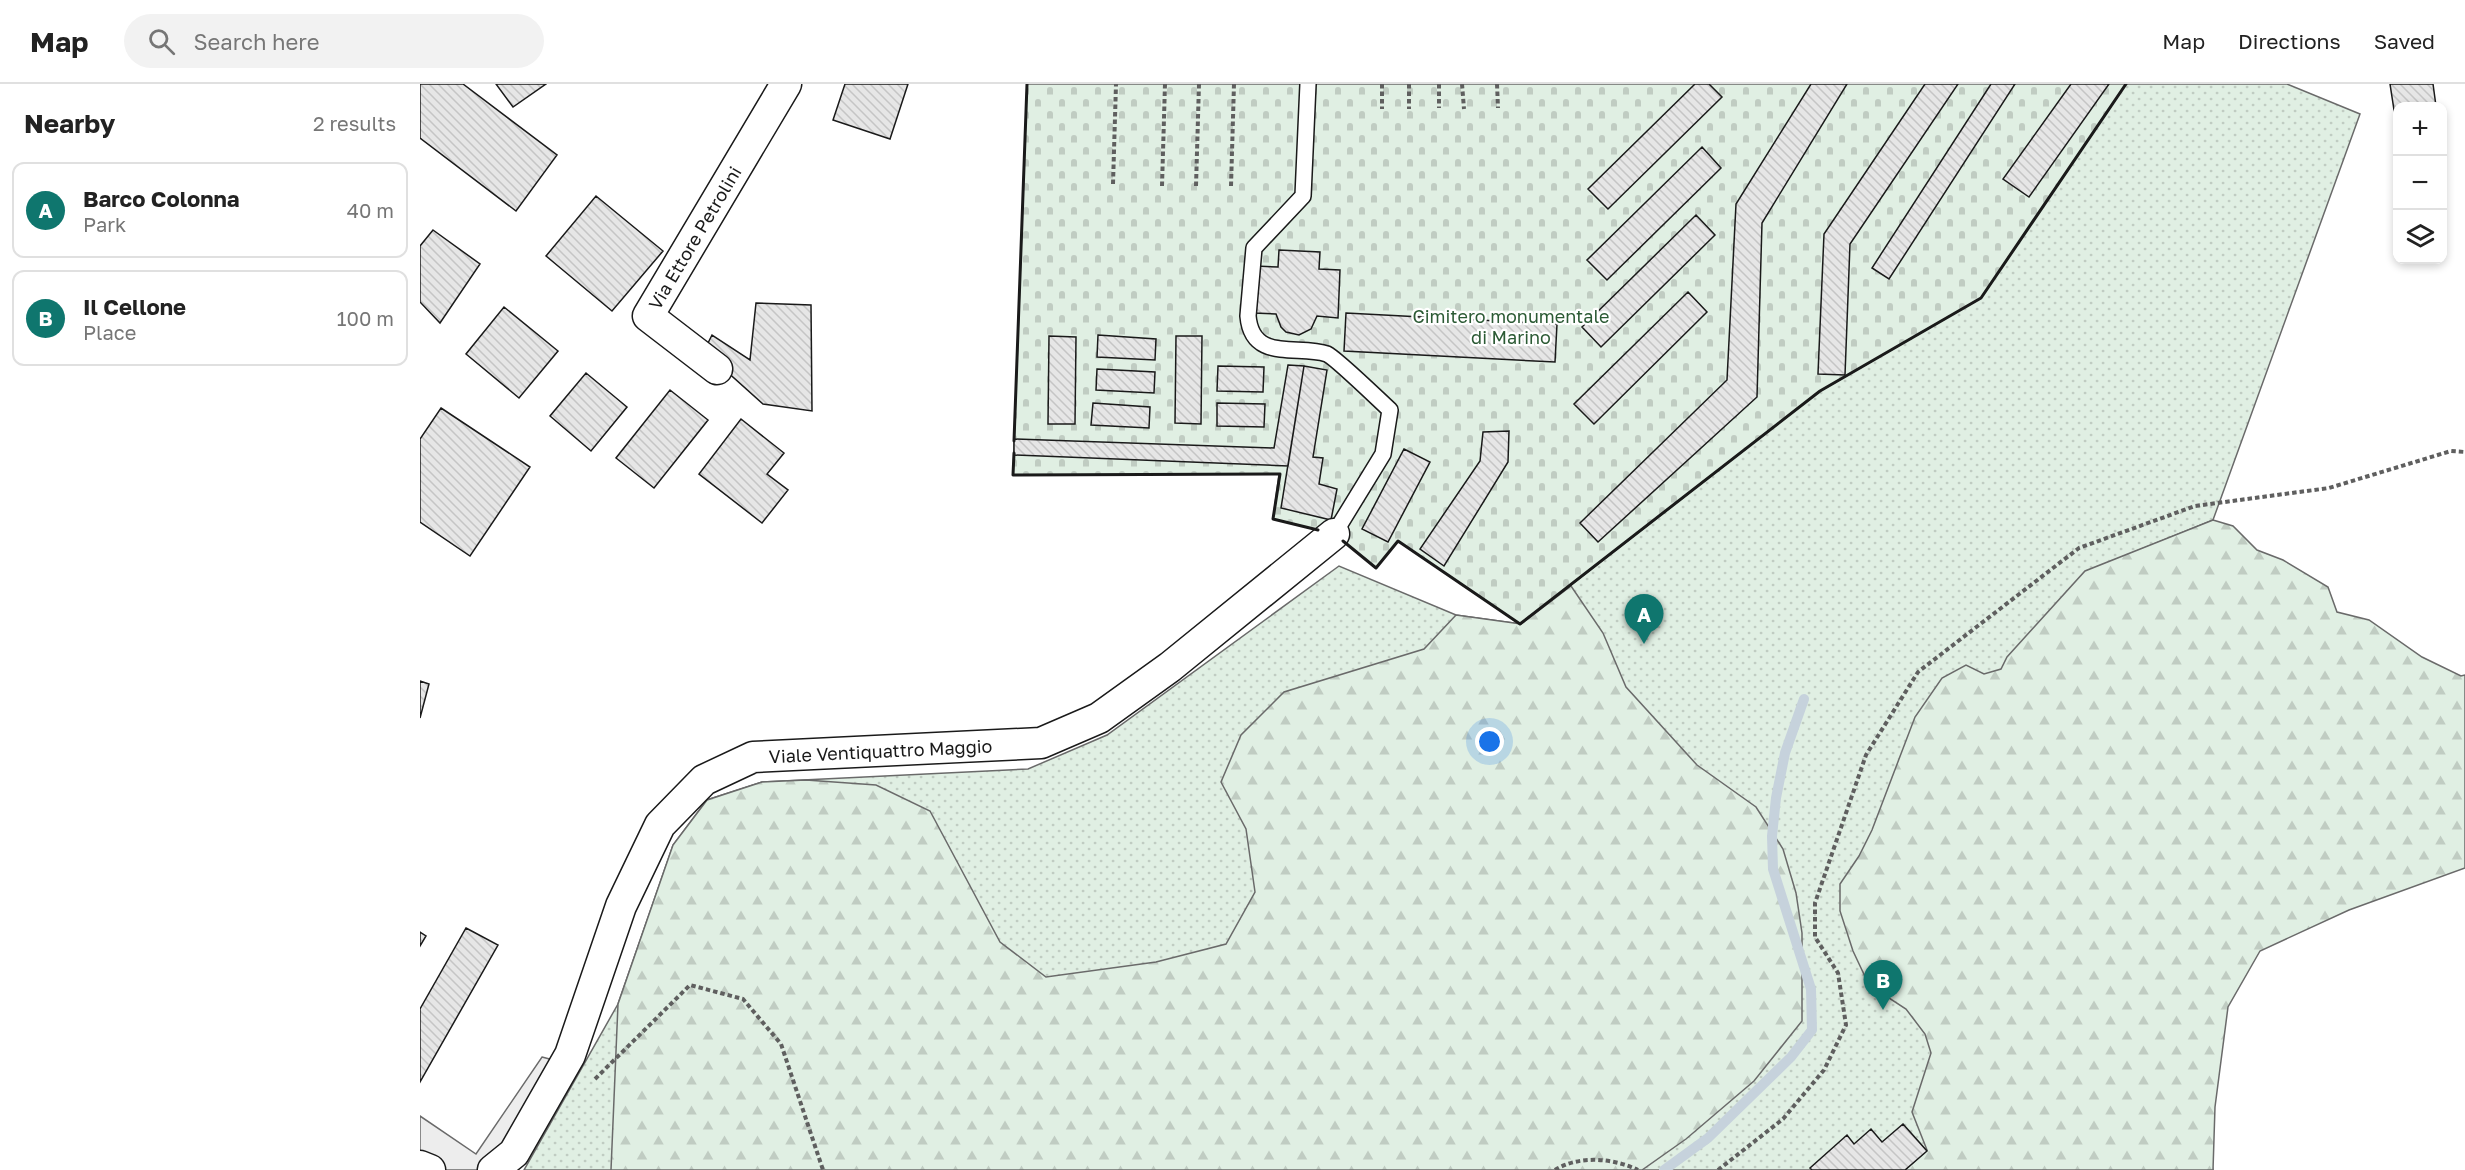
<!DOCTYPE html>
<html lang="en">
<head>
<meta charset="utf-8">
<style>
	body { margin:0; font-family:"Golos Text",sans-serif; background:#f2f2f2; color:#222 }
	.controls { position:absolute; right:18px; top:18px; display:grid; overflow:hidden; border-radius:12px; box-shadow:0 3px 9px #0003 }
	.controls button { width:54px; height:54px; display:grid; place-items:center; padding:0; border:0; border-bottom:2px solid #e0e0e0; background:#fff; color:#222; font:30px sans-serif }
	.you { position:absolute; left:1070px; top:658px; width:21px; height:21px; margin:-15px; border:4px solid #fff; border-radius:50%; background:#1a73e8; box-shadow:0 0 0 9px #1a73e833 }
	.badge { display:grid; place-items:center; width:39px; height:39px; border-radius:50%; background:#0f766e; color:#fff; font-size:20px; font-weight:700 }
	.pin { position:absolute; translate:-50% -50px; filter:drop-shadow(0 2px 3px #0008) }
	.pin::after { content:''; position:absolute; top:32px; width:21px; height:18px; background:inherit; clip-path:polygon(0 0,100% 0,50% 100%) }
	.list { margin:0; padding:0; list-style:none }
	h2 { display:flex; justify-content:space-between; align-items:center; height:78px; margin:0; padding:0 24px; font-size:26px }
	h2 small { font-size:20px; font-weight:400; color:#767676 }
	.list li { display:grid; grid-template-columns:39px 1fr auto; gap:18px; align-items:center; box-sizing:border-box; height:96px; margin:0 12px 12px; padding:0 12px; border:2px solid #e0e0e0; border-radius:12px }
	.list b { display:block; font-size:22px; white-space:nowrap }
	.list p { margin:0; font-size:20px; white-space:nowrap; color:#767676 }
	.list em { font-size:20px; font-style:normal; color:#767676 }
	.icon { flex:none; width:33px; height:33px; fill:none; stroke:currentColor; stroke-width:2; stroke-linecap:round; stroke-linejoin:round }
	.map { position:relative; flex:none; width:2045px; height:1086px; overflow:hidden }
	header { display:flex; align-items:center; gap:36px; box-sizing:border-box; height:84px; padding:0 30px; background:#fff; border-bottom:2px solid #e0e0e0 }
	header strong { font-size:28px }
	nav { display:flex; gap:33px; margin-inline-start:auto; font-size:21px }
	.search { width:420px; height:54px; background:#f2f2f2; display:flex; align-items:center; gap:15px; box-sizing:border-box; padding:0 21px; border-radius:33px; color:#767676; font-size:22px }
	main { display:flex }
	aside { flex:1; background:#fff }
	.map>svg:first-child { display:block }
	.grass { fill:url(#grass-dots); stroke:#6a6a6a; stroke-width:1.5 }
	.forest { fill:url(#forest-firs); stroke:#6a6a6a; stroke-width:1.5 }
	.cemetery { fill:url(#cemetery-stones); stroke:#6a6a6a; stroke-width:1.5 }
	.parking { fill:#ededed; stroke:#6a6a6a; stroke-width:1.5 }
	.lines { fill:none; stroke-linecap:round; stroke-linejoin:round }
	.stream { stroke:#c6d2dc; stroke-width:10 }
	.building { fill:url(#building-back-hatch); stroke:#1a1a1a; stroke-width:1.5 }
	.lane-casing { stroke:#1a1a1a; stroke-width:18 }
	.street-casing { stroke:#1a1a1a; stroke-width:33 }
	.path { stroke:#5f5f5f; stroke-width:4; stroke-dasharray:4.5 3; stroke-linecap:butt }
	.lane { stroke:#fff; stroke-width:15 }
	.street { stroke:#fff; stroke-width:30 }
	.wall { stroke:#1a1a1a; stroke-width:3 }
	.labels { text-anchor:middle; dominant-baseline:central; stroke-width:4.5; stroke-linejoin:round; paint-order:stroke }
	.street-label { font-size:18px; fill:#1a1a1a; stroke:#fff }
	.park-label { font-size:18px; fill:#2b5a34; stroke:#fff }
</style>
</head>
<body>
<header>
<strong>Map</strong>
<div class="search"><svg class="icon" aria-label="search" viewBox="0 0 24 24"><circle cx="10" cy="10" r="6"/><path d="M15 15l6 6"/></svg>Search here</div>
<nav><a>Map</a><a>Directions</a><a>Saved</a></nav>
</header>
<main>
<aside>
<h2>Nearby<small>2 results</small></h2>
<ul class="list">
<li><span class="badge">A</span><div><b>Barco Colonna</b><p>Park</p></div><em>40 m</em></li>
<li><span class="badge">B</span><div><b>Il Cellone</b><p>Place</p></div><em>100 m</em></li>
</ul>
</aside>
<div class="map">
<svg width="2045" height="1086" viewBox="0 0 2045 1086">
	<defs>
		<pattern id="grass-dots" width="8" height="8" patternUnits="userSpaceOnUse" patternTransform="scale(1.5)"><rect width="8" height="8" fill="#e0efe3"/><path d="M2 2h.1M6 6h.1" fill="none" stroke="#c0ccc2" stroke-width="1.8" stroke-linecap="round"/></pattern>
		<pattern id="forest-firs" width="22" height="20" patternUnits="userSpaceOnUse" patternTransform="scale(1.5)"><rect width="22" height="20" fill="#e0efe3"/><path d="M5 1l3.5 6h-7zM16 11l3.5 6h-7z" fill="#c0ccc2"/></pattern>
		<pattern id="cemetery-stones" width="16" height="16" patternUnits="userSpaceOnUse" patternTransform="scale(1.5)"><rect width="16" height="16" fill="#e0efe3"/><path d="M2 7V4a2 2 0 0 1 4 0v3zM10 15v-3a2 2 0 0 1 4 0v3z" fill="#c0ccc2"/></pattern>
		<pattern id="building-back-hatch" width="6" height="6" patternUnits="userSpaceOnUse" patternTransform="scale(1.5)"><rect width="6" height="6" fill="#e6e6e6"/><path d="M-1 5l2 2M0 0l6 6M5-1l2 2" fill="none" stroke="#c5c5c5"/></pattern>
	</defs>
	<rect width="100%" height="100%" fill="#fff"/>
	<path class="grass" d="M1706 0H1867L1940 30 1793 436 1665 488 1793 1086H104L198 920 253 761 287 716 342 698 608 685 687 651 919 482 1036 531 1101 540 1400 307 1561 214Z"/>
	<path class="forest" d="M1793 436 1813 442 1837 466 1863 476 1908 503 1917 528 1949 536 2002 573 2041 592 2045 591V784L1929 826 1840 867 1808 923 1795 1023 1793 1086H1485L1507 1066 1492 1028 1511 969 1505 950 1486 925 1449 901 1433 867 1420 827V800L1439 772 1452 746 1495 633 1522 594 1546 581 1564 590 1581 585 1587 573 1665 487Z
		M1151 502 1183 549 1206 603 1277 681 1336 723 1363 765 1376 809 1382 849V937L1334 997 1266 1055 1222 1086H191L198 920 253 761 287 716 342 698 386 696 456 701 510 727 580 858 626 893 736 878 806 860 835 808 826 745 801 698 821 651 864 608 1004 565 1036 531 1101 540Z"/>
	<path class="cemetery" d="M607 0H1706L1561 214 1400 307 1100 540 978 457 956 484 914 450 853 435 859 390 593 391Z"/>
	<path class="parking" d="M122 973 156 982 93 1086H0V1032L56 1070Z"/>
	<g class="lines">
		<path class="stream" d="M1244 1086 1288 1054 1371 973 1392 946 1391 905 1353 785 1352 752 1356 714 1365 669 1384 615"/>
	</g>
	<path class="building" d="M0 0H43L137 71 96 127 0 54Z
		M76 0H126L93 23Z
		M425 0H488L470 55 413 36Z
		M1275 0H1289L1302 13 1188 125 1168 105Z
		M1391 0H1427L1342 139 1337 313 1178 458 1160 439 1307 296 1316 120Z
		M1505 0H1538L1430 160 1425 291 1398 290 1404 150Z
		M1571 0H1595L1469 195 1452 184Z
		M1651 0H1689L1609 113 1583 95Z
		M1970 0H2013L2016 22H1978V52Z
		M1282 63 1301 84 1187 196 1167 176Z
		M176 112 243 167 192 227 126 172Z
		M1276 131 1295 151 1181 263 1162 243Z
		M13 146 60 180 20 239 0 218V162Z
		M859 166 900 168 899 185 920 186 918 234 897 232 891 245 879 251 866 248 861 243 856 230 834 229 836 182 858 183Z
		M1268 208 1287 228 1174 340 1154 320Z
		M336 219 391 221 392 327 343 320 284 267 292 251 330 276Z
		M84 223 138 267 99 314 46 270Z
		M926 229 1137 240 1135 278 924 267Z
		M678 251 736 255 735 276 677 273Z
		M629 252 656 253 655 340H628Z
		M756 252H782L781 340 755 339Z
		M868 281 884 282 868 382 594 371V355L854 364Z
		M798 282 844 283 843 308 797 307Z
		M884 282 907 286 893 373 903 374 899 400 917 405 911 436 861 424Z
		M677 285 735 288 734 309 676 306Z
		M166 289 207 323 171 367 130 332Z
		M250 306 288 336 234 404 196 374Z
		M673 319 730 323 729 344 671 341Z
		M797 319 845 320 844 343 797 342Z
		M21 324 110 383 50 472 0 438V355Z
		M321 335 364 369 347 390 368 406 342 439 279 390Z
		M1089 347 1088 378 1024 482 1000 465 1060 377 1063 348Z
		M984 365 1010 378 968 458 942 445Z
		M0 597 9 600 0 634Z
		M46 844 78 861 0 998V925Z
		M0 848 6 852 0 862Z
		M1483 1040 1507 1067 1485 1086H1392L1390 1084 1427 1051 1434 1060 1451 1045 1462 1058Z"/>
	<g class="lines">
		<defs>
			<path id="lane" d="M888 0 883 112 834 164 828 232C832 279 879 260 907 270 916 274 959 316 970 326L963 370 914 450"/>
			<g id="street">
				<path id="s1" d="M297 285 228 232 366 0"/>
				<path d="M0 1082 10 1086"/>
				<path id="s2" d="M73 1086 94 1069 150 971 201 822 240 741 284 696 333 673 621 659 679 634 750 583 914 450"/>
			</g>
		</defs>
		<use href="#lane" class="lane-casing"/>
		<use href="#street" class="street-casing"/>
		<path class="path" d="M962 0V25
			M989 0V25
			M1019 0V24
			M1042 0 1044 25
			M1077 0 1078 24
			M693 100 696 0
			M742 102 745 0
			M776 102 779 0
			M811 102 814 0
			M175 995 270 901 323 915 361 960 403 1086
			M1135 1086C1159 1071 1193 1074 1218 1086
			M1298 1086 1363 1035 1404 986 1426 941 1418 889 1395 853V819L1446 671 1498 588 1659 464 1775 422 1909 404 2031 367 2045 368"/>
		<use href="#lane" class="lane"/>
		<use href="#street" class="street"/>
		<path class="wall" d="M594 357 607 0
			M594 369 593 391 860 390 853 435 898 446
			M923 457 956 484 978 457 1100 540 1400 307 1561 214 1706 0"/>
	</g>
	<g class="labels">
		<g class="street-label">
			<text stroke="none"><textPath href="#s1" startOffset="178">Via Ettore Petrolini</textPath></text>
			<text stroke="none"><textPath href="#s2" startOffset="632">Viale Ventiquattro Maggio</textPath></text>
		</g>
		<g class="park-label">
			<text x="1091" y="232">Cimitero monumentale<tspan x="1091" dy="21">di Marino</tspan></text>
		</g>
	</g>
</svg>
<div class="controls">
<button>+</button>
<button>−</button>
<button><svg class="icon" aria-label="layers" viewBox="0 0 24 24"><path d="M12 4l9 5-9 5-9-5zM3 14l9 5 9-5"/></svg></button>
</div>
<div class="you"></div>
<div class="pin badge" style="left:1224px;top:560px">A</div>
<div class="pin badge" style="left:1463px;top:926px">B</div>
</div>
</main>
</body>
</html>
